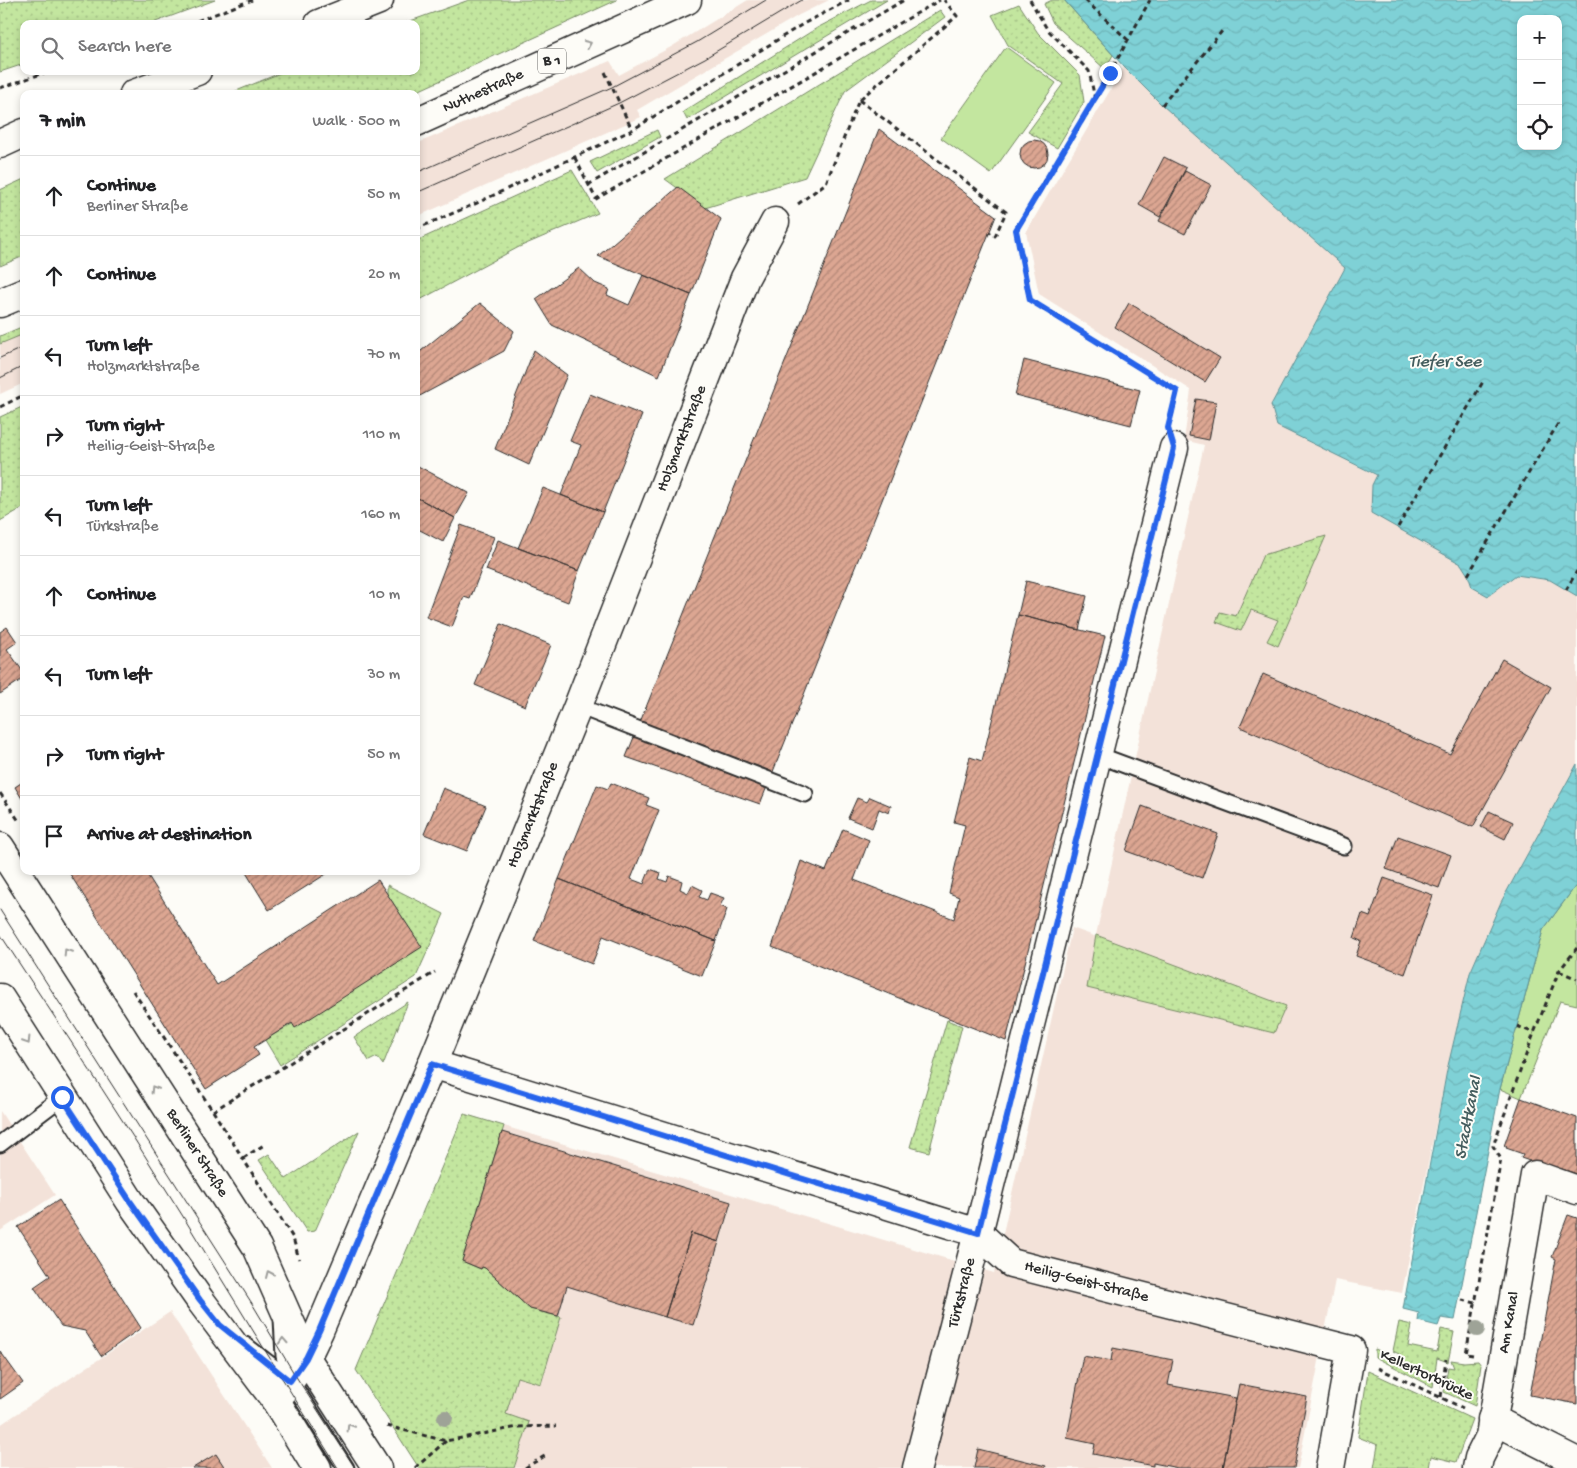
<!DOCTYPE html>
<html lang="en">
<head>
<meta charset="utf-8">
<style>
	body { margin:0; font-family:"Gochi Hand",sans-serif; background:#f2f2f2; color:#202124 }
	.controls { position:absolute; right:15px; top:15px; display:grid; overflow:hidden; border-radius:10px; box-shadow:0 2px 8px #0003 }
	.controls button { width:45px; height:45px; display:grid; place-items:center; padding:0; border:0; border-bottom:1px solid #e0e0e0; background:#fff; color:#202124; font:25px sans-serif }
	.stop { position:absolute; width:15px; height:15px; margin:-11px; border:4px solid #2563eb; border-radius:50%; background:#fff }
	.stop.end { background:#2563eb; border-color:#fff; box-shadow:0 1px 5px #0008 }
	.list { margin:0; padding:0; list-style:none }
	h2 { display:flex; justify-content:space-between; align-items:center; height:65px; margin:0; padding:0 20px; font-size:21px }
	h2 small { font-size:16px; font-weight:400; color:#757577 }
	.list li { display:grid; grid-template-columns:32px 1fr auto; gap:15px; align-items:center; box-sizing:border-box; height:80px; padding:0 20px; border-top:1px solid #e0e0e0 }
	.list b { display:block; font-size:19px; white-space:nowrap }
	.list p { margin:0; font-size:16px; white-space:nowrap; color:#757577 }
	.list em { font-size:16px; font-style:normal; color:#757577 }
	.icon { flex:none; width:28px; height:28px; fill:none; stroke:currentColor; stroke-width:2; stroke-linecap:round; stroke-linejoin:round }
	.map { position:relative; flex:none; width:1577px; height:1468px; overflow:hidden }
	.search { position:absolute; background:#fff; box-shadow:0 2px 8px #0003; left:20px; top:20px; width:400px; height:55px; display:flex; align-items:center; gap:12px; box-sizing:border-box; padding:0 18px; border-radius:10px; color:#757577; font-size:19px }
	.panel { position:absolute; background:#fff; box-shadow:0 2px 8px #0003; left:20px; top:90px; width:400px; height:785px; border-radius:10px }
	.map>svg:first-child { display:block }
	.built { fill:#f3e2d9 }
	.grass { fill:url(#grass-dots); stroke:#778865 }
	.park { fill:#c3e69f; stroke:#778865 }
	.water { fill:url(#water-waves); stroke:#5d8f92; fill-rule:evenodd }
	.building { fill:url(#building-hatch); stroke:#2b2b2b }
	.lines { fill:none; stroke-linecap:round; stroke-linejoin:round }
	.lane-casing { stroke:#2b2b2b; stroke-width:19 }
	.street-casing { stroke:#2b2b2b; stroke-width:31 }
	.secondary-casing { stroke:#2b2b2b; stroke-width:31 }
	.highway-casing { stroke:#2b2b2b; stroke-width:31 }
	.path { stroke:#2b2b2b; stroke-width:3; stroke-dasharray:5 4; stroke-linecap:butt }
	.lane { stroke:#fdfcf7; stroke-width:15 }
	.street { stroke:#fdfcf7; stroke-width:28 }
	.secondary { stroke:#fdfcf7; stroke-width:28 }
	.highway { stroke:#fdfcf7; stroke-width:28 }
	.tram { stroke:#2b2b2b; stroke-width:1 }
	.tree { fill:#9ea397 }
	.oneway { stroke:#9e9e9b }
	.route { stroke:#2563eb; stroke-width:6 }
	.labels { text-anchor:middle; dominant-baseline:central; stroke-width:4; stroke-linejoin:round; paint-order:stroke }
	.shield { fill:#fdfcf7; stroke:#6a6a68; stroke-width:1 }
	.shield-label { font-size:15px; font-weight:bold; fill:#2b2b2b }
	.street-label { font-size:16px; fill:#2b2b2b; stroke:#fdfcf7 }
	.water-label { font-size:18px; font-style:italic; fill:#445d5e; stroke:#fdfcf7 }
</style>
</head>
<body>
<div class="map">
<svg width="1577" height="1468" viewBox="0 0 1577 1468">
	<defs>
		<pattern id="grass-dots" width="8" height="8" patternUnits="userSpaceOnUse" patternTransform="scale(1.25)"><rect width="8" height="8" fill="#c3e69f"/><path d="M2 2h.1M6 6h.1" fill="none" stroke="#a8c589" stroke-width="1.8" stroke-linecap="round"/></pattern>
		<pattern id="water-waves" width="16" height="10" patternUnits="userSpaceOnUse" patternTransform="scale(1.25)"><rect width="16" height="10" fill="#7fd1d6"/><path d="M0 5q4-4 8 0t8 0" fill="none" stroke="#6eb4b8"/></pattern>
		<pattern id="building-hatch" width="6" height="6" patternUnits="userSpaceOnUse" patternTransform="scale(1.25)"><rect width="6" height="6" fill="#dca692"/><path d="M-1 1l2-2M0 6l6-6M5 7l2-2" fill="none" stroke="#b38777"/></pattern>
	</defs>
	<rect width="100%" height="100%" fill="#fdfcf7"/>
	<filter id="ink" filterUnits="userSpaceOnUse"><feTurbulence type="fractalNoise" baseFrequency=".02" numOctaves="2"/><feDisplacementMap in="SourceGraphic" scale="10" xChannelSelector="R" yChannelSelector="G"/><feConvolveMatrix kernelMatrix="1 2 1 2 8 2 1 2 1" color-interpolation-filters="sRGB"/></filter>
	<g filter="url(#ink)">
		<path class="built" d="M748 0H829L799 15 637 110 641 117 416 217V144L610 61 619 75 671 47Z
			M1124 67 1162 105 1345 268 1271 405 1277 425 1378 476 1398 527 1461 564 1468 575 1472 587 1516 575 1550 580 1577 596V764L1501 902 1470 973 1447 1070 1402 1293 1335 1280 1298 1468H514L516 1465 446 1425 464 1114 994 1273 1072 928 1182 968 1096 935 1204 445 1184 440 1191 390 1039 294 1026 232Z
			M24 334V383L0 394V344Z
			M0 1111 55 1195 0 1231Z
			M170 1312 272 1468H0V1425Z"/>
		<path class="grass" d="M15 0H215L150 24H24V64L0 72V4Z
			M469 0H617L411 94H229L285 71H416V24H402Z
			M871 0H887L687 120 683 112 817 28Z
			M1052 0H1064L1113 55 1105 69 1053 23 1044 4Z
			M1019 4 1038 33 1080 75 1084 102 1057 148 1028 132 1063 84 1008 45 992 15Z
			M940 10 945 17 845 91 805 177 705 208 665 179Z
			M657 130 660 137 597 173 590 162Z
			M572 170 598 213 519 247 416 302V241Z
			M24 179V256L0 266V190Z
			M24 326V334L0 344V336Z
			M24 406V507L0 521V417Z
			M1326 536 1278 646 1267 641 1278 620 1251 610 1241 631 1216 622 1220 612 1236 616 1263 555Z
			M387 885 444 914 416 977 280 1065 265 1040 421 947 387 894Z
			M1096 935 1286 1006 1274 1033 1087 988Z
			M408 1002 383 1065 377 1057 369 1061 354 1037Z
			M947 1020 962 1026 929 1152 910 1147Z
			M464 1114 504 1126 462 1261 481 1269 482 1267 485 1268 530 1309 561 1317 541 1384 517 1377 506 1414 529 1422 514 1468H419L356 1370Z
			M359 1131 315 1231 307 1232 259 1160 269 1154 286 1179Z
			M1399 1322 1412 1325 1408 1346 1437 1352 1441 1329 1454 1332 1448 1362 1437 1358 1433 1387 1375 1357V1349L1400 1359 1401 1355 1393 1351Z
			M1451 1360 1464 1362 1478 1361 1481 1365 1475 1406 1444 1392 1448 1367 1454 1368Z
			M1368 1371 1472 1419 1456 1462 1431 1456 1429 1468H1374L1378 1445 1358 1437Z"/>
		<path class="park" d="M1006 47 1056 83 991 174 941 138Z
			M1577 884V1005L1560 1001 1521 1098 1500 1089 1543 930Z"/>
		<path class="water" d="M1064 0H1577V596L1550 580 1516 575 1488 596 1472 587 1468 575 1461 564 1371 513 1372 485 1377 475 1277 426 1271 405 1345 268 1162 105 1124 67ZM1521 19H1558V146H1521Z
			M1577 764V884L1543 930 1500 1089 1455 1320 1441 1318 1438 1326 1418 1321 1419 1313 1403 1309 1447 1070 1470 973 1501 902Z"/>
		<path class="building" d="M879 129 996 216 760 804 626 757Z
			M1020 154a14 14 0 1 1 28 0a14 14 0 1 1-28 0Z
			M1164 157 1186 168 1160 217 1139 205Z
			M1185 171 1211 185 1185 234 1159 221Z
			M678 187 721 219 691 295 598 256Z
			M579 268 595 283 609 289 607 295 629 305 643 275 691 295 659 376 552 325 536 299Z
			M480 303 514 331 504 351 416 398V355Z
			M1129 303 1220 358 1205 382 1115 327Z
			M534 350 567 375 529 465 495 449Z
			M1024 360 1140 390 1131 425 1015 395Z
			M590 394 642 415 603 512 561 495 581 445 570 441Z
			M1196 399 1216 402 1209 440 1189 436Z
			M416 465 469 493 455 518 416 497Z
			M543 488 603 512 579 571 518 548Z
			M416 497 455 518 443 542 416 528Z
			M461 525 494 537 470 599 464 597 452 627 426 617Z
			M498 540 579 571 568 602 486 570Z
			M1026 581 1087 596 1079 630 1018 615Z
			M1018 615 1105 636 1006 1041 772 947 801 861 826 871 843 829 869 840 854 880 954 919 959 897 949 893 965 825 954 822 970 757 982 761Z
			M501 624 551 645 525 706 475 685Z
			M7 627 17 642 7 649 24 673V678L0 694V632Z
			M1502 659 1551 687 1473 827 1240 727 1263 674 1450 754Z
			M24 781V802L15 787Z
			M611 783 649 798 646 805 659 810 631 879 644 884 650 869 661 873 659 879 667 882 669 876 682 881 680 889 688 893 692 885 702 890 699 897 707 900 710 893 724 898 720 906 727 909 716 941 559 879 597 785 608 789Z
			M443 788 486 806 467 851 424 834Z
			M870 797 891 806 889 813 879 809 872 828 848 818 857 798 867 802Z
			M1142 806 1218 834 1202 878 1126 851Z
			M1489 811 1513 822 1505 839 1481 827Z
			M1398 836 1451 855 1439 888 1386 869Z
			M68 871H145L217 985 378 880 422 947 295 1028 292 1023 254 1047 259 1055 206 1089Z
			M245 871H331L269 910Z
			M1384 878 1433 895 1405 974 1356 956 1361 941 1354 938 1362 914 1370 917Z
			M559 879 716 941 702 976 603 936 592 964 534 941Z
			M1521 1098 1577 1118V1174L1562 1169 1560 1172 1521 1158 1523 1154 1506 1148 1507 1146H1504Z
			M502 1132 731 1202 719 1242 691 1233 665 1317 567 1286 558 1316 530 1309 485 1268 482 1267 481 1269 462 1261Z
			M59 1200 141 1328 101 1356 85 1331 61 1326 34 1287 50 1276 18 1227Z
			M1568 1215 1577 1218V1404L1530 1395 1556 1259 1552 1257Z
			M691 1233 719 1242 693 1325 665 1317Z
			M1113 1348 1173 1360 1168 1385 1236 1398 1223 1468H1178L1153 1463V1466L1093 1454 1095 1444 1067 1438 1083 1356 1111 1361Z
			M0 1351 23 1383 0 1399Z
			M1239 1384 1307 1397 1294 1468H1223Z
			M978 1449 1046 1466 1045 1468H974Z
			M216 1454 225 1468H193Z"/>
		<g class="lines">
			<defs>
				<path id="lane" d="M578 706 805 794
					M1098 755 1344 846
					M0 1144 62 1097
					M282 1319 284 1356 291 1381 346 1468
					M245 1345 291 1381"/>
				<g id="street">
					<path id="s1" d="M432 1064 978 1233 1011 1263 1351 1350 1330 1468"/>
					<path id="s2" d="M276 1401 306 1358 319 1331 432 1064 578 706 745 278 775 222"/>
					<path d="M1492 1419 1577 1462"/>
					<path id="s3" d="M917 1468 978 1233 1174 448"/>
					<path id="s4" d="M1477 1468 1479 1458 1490 1436 1535 1175 1577 1190"/>
				</g>
				<g id="secondary">
					<path id="s5" d="M0 847 257 1247 306 1358 377 1468"/>
					<path d="M0 998 130 1201 200 1300 276 1401 317 1468"/>
				</g>
				<g id="highway">
					<path d="M319 24 379 0"/>
					<path d="M134 94 197 71"/>
					<path id="s6" d="M416 122 687 0"/>
					<path d="M0 144 24 133"/>
					<path d="M0 303 24 293"/>
				</g>
			</defs>
			<use href="#lane" class="lane-casing"/>
			<use href="#street" class="street-casing"/>
			<use href="#secondary" class="secondary-casing"/>
			<use href="#highway" class="highway-casing"/>
			<path class="path" d="M1030 0 1047 29 1089 71 1095 99 1016 230 1030 300 1177 391 1171 417
				M1085 0 1128 40
				M189 24 252 0
				M605 72 632 130
				M0 88 50 71
				M1096 98 1150 0
				M859 100 1006 212 995 236 989 232
				M1162 105 1222 31
				M575 158 596 199 940 0
				M588 185 904 0
				M798 204 826 183 859 100 957 16 944 0
				M416 229 477 203 632 130 803 24 849 0
				M0 407 24 395
				M1398 527 1484 380
				M1468 575 1559 422
				M1566 590 1577 571
				M0 793 19 821
				M1559 971 1577 979
				M133 991 213 1111 293 1238 299 1259
				M1517 1026 1534 1033
				M213 1111 435 972
				M243 1158 264 1145
				M1462 1300 1476 1303
				M1473 1355 1466 1354 1501 1159 1493 1146 1534 1033 1559 971 1577 948
				M1378 1368 1463 1408
				M1441 1397 1446 1359
				M387 1426 446 1441 518 1427 556 1426
				M415 1468 446 1441
				M525 1468 548 1454"/>
			<use href="#lane" class="lane"/>
			<use href="#street" class="street"/>
			<use href="#secondary" class="secondary"/>
			<use href="#highway" class="highway"/>
			<path class="tram" d="M416 173 612 87 697 42 766 0
				M416 193 619 103 705 58 802 0
				M0 358 24 347
				M0 378 24 366
				M0 910 253 1305 295 1375 355 1468
				M0 934C45 1003 91 1071 135 1140 204 1248 269 1359 338 1468"/>
		</g>
		<g class="tree">
			<circle cx="1477" cy="1329" r="8"/>
			<circle cx="445" cy="1418" r="8"/>
		</g>
		<defs><path id="oneway-chevron" d="M-2-3.5L2.5 0L-2 3.5" fill="none" stroke-width="1.6" stroke-linecap="round" stroke-linejoin="round" transform="scale(1.25)"/></defs>
		<g class="oneway">
			<use href="#oneway-chevron" transform="translate(588 44) rotate(-24)"/>
			<use href="#oneway-chevron" transform="translate(67 952) rotate(-123)"/>
			<use href="#oneway-chevron" transform="translate(27 1041) rotate(58)"/>
			<use href="#oneway-chevron" transform="translate(154 1089) rotate(-122)"/>
			<use href="#oneway-chevron" transform="translate(269 1274) rotate(-114)"/>
			<use href="#oneway-chevron" transform="translate(283 1341) rotate(-93)"/>
			<use href="#oneway-chevron" transform="translate(350 1427) rotate(-122)"/>
		</g>
	</g>
	<g class="lines" filter="url(#ink)">
		<path class="route" d="M62 1097 130 1201 200 1300 220 1325 290 1381 306 1358 319 1331 432 1064 978 1233 1174 448 1168 428 1177 391 1030 300 1016 230 1110 73"/>
	</g>
	<g class="labels">
		<rect class="shield" x="538" y="48.5" width="28" height="25" rx="4"/>
		<g class="shield-label">
			<text x="552" y="61">B 1</text>
		</g>
		<g class="street-label">
			<text stroke="none"><textPath href="#s6" startOffset="74">Nuthestraße</textPath></text>
			<text stroke="none"><textPath href="#s2" startOffset="1046">Holzmarktstraße</textPath></text>
			<text stroke="none"><textPath href="#s2" startOffset="641">Holzmarktstraße</textPath></text>
			<text stroke="none"><textPath href="#s5" startOffset="364">Berliner Straße</textPath></text>
			<text stroke="none"><textPath href="#s1" startOffset="694">Heilig-Geist-Straße</textPath></text>
			<text stroke="none"><textPath href="#s3" startOffset="181">Türkstraße</textPath></text>
			<text stroke="none"><textPath href="#s4" startOffset="150">Am Kanal</textPath></text>
			<text transform="translate(1426 1376) rotate(25)">Kellertorbrücke</text>
		</g>
		<g class="water-label">
			<text x="1445" y="362">Tiefer See</text>
			<text transform="translate(1469 1118) rotate(-79)">Stadtkanal</text>
		</g>
	</g>
</svg>
<div class="controls">
<button>+</button>
<button>−</button>
<button><svg class="icon" aria-label="locate" viewBox="0 0 24 24"><circle cx="12" cy="12" r="6"/><path d="M12 2v4M12 18v4M2 12h4M18 12h4"/></svg></button>
</div>
<div class="stop" style="left:62px;top:1097px"></div>
<div class="stop end" style="left:1110px;top:73px"></div>
<div class="search"><svg class="icon" aria-label="search" viewBox="0 0 24 24"><circle cx="10" cy="10" r="6"/><path d="M15 15l6 6"/></svg>Search here</div>
<section class="panel">
<h2>7 min<small>Walk · 500 m</small></h2>
<ul class="list">
<li><svg class="icon" aria-label="ahead" viewBox="0 0 24 24"><path d="M12 20V5M6 11l6-6 6 6"/></svg><div><b>Continue</b><p>Berliner Straße</p></div><em>50 m</em></li>
<li><svg class="icon" aria-label="ahead" viewBox="0 0 24 24"><path d="M12 20V5M6 11l6-6 6 6"/></svg><div><b>Continue</b></div><em>20 m</em></li>
<li><svg class="icon" aria-label="left" viewBox="0 0 24 24"><path d="M17 20v-9H6M10 6l-5 5 5 5"/></svg><div><b>Turn left</b><p>Holzmarktstraße</p></div><em>70 m</em></li>
<li><svg class="icon" aria-label="right" viewBox="0 0 24 24"><path d="M7 20v-9h11M14 6l5 5-5 5"/></svg><div><b>Turn right</b><p>Heilig-Geist-Straße</p></div><em>110 m</em></li>
<li><svg class="icon" aria-label="left" viewBox="0 0 24 24"><path d="M17 20v-9H6M10 6l-5 5 5 5"/></svg><div><b>Turn left</b><p>Türkstraße</p></div><em>160 m</em></li>
<li><svg class="icon" aria-label="ahead" viewBox="0 0 24 24"><path d="M12 20V5M6 11l6-6 6 6"/></svg><div><b>Continue</b></div><em>10 m</em></li>
<li><svg class="icon" aria-label="left" viewBox="0 0 24 24"><path d="M17 20v-9H6M10 6l-5 5 5 5"/></svg><div><b>Turn left</b></div><em>30 m</em></li>
<li><svg class="icon" aria-label="right" viewBox="0 0 24 24"><path d="M7 20v-9h11M14 6l5 5-5 5"/></svg><div><b>Turn right</b></div><em>50 m</em></li>
<li><svg class="icon" aria-label="arrive" viewBox="0 0 24 24"><path d="M6 21V4h12l-3 4 3 4H6"/></svg><div><b>Arrive at destination</b></div></li>
</ul>
</section>
</div>
</body>
</html>
